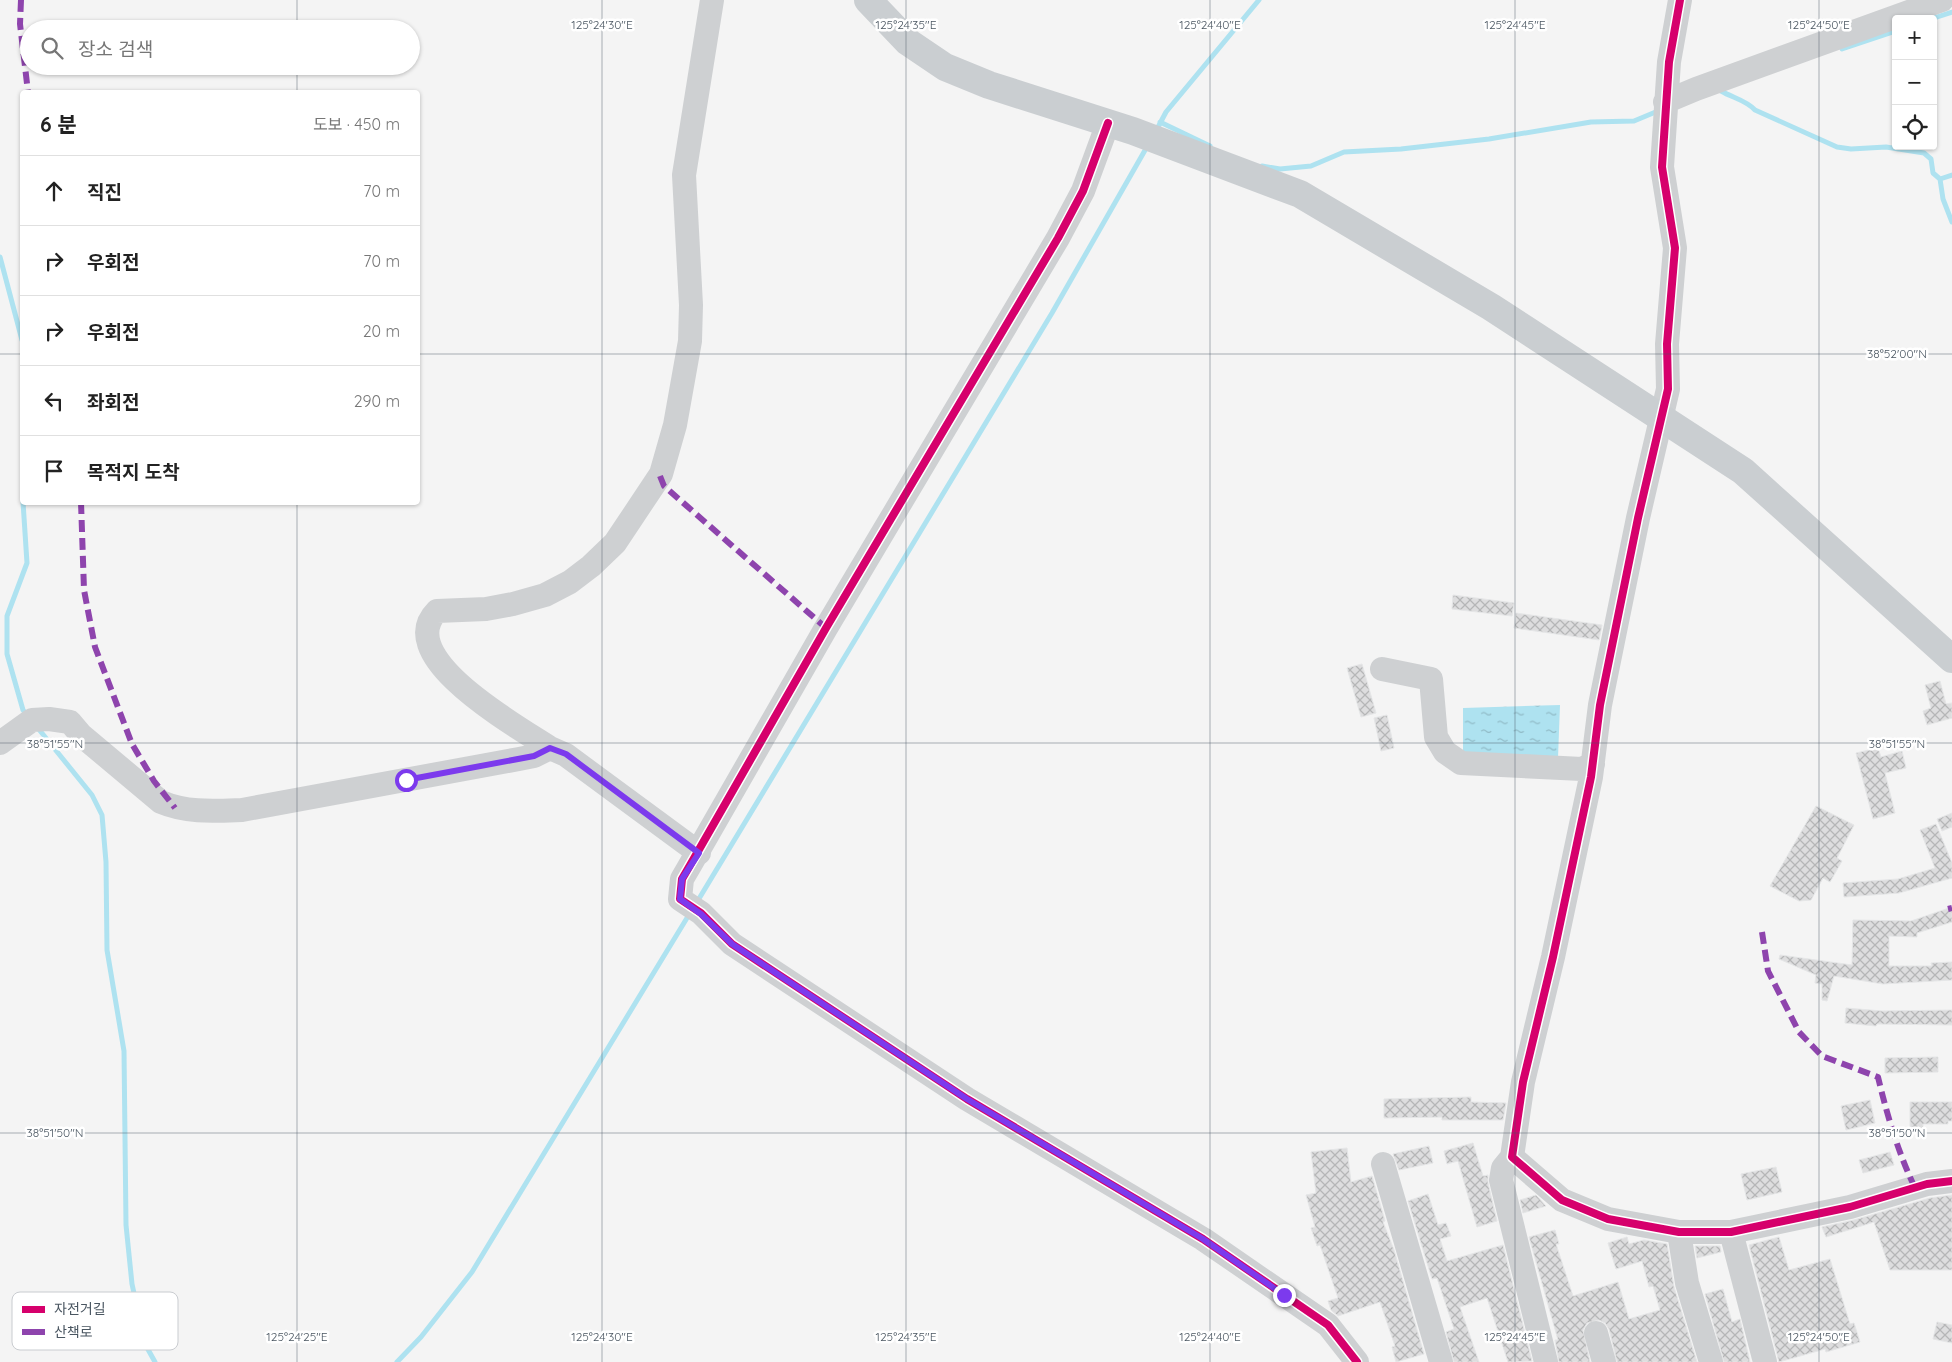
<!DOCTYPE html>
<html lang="ko">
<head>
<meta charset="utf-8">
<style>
	body { margin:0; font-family:Quicksand,"Noto Sans KR",sans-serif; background:#f2f2f2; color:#222 }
	.controls { position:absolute; right:15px; top:15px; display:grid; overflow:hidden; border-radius:5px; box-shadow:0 1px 4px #0004 }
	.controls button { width:45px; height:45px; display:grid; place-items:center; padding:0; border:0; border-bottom:1px solid #e0e0e0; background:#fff; color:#222; font:25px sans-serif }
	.stop { position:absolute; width:15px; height:15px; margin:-11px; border:4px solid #7c3aed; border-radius:50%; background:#fff }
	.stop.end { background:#7c3aed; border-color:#fff; box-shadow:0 1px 5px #0008 }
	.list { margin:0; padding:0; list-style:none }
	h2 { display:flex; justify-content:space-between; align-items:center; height:65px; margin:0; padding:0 20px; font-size:21px }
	h2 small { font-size:16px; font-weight:400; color:#767676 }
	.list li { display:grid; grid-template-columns:32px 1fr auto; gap:15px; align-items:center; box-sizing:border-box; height:70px; padding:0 20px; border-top:1px solid #e0e0e0 }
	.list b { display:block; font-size:19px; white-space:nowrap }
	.list em { font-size:16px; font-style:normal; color:#767676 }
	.icon { flex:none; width:28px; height:28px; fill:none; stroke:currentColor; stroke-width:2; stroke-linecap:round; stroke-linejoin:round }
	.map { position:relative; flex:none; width:1952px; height:1362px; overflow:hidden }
	.search { position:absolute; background:#fff; box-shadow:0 1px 4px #0004; left:20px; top:20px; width:400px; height:55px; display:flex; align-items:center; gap:12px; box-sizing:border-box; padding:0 18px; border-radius:28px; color:#767676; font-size:19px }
	.panel { position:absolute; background:#fff; box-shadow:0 1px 4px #0004; left:20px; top:90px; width:400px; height:415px; border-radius:5px }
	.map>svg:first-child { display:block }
	.water { fill:url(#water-ripples) }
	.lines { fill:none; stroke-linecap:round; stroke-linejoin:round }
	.stream { stroke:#aee2f0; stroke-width:5 }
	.building { fill:url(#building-cross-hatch); stroke:#e5e6e7 }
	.minor { stroke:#ced0d2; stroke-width:24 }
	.major { stroke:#caced1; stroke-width:28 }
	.quiet { stroke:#8e44ad; stroke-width:6; stroke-dasharray:12 6; stroke-linecap:butt }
	.cycleway-casing { stroke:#fff; stroke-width:11 }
	.cycleway { stroke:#d6006c; stroke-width:8 }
	.route { stroke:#7c3aed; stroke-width:6 }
	.ticks { fill:none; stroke:#4a5661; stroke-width:1; stroke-opacity:0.45 }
	.key { fill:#fff; stroke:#c9ccd0; stroke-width:1 }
	.key-label { font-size:14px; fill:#4a5661 }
	.ticks-label { font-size:12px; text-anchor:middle; fill:#4a5661; stroke:#fff; stroke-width:5; stroke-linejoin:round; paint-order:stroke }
</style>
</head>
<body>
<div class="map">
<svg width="1952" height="1362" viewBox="0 0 1952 1362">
	<defs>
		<pattern id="water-ripples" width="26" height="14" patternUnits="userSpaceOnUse" patternTransform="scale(1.25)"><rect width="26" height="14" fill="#aee2f0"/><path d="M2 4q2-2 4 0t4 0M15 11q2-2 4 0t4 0" fill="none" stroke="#90bac6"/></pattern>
		<pattern id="building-cross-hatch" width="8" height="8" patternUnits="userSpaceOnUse" patternTransform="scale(1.25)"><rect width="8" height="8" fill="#ddddde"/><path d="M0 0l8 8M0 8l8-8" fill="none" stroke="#b5b6b7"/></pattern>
	</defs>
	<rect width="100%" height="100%" fill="#f4f4f4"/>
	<path class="water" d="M1560 705 1558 758 1463 753V708Z"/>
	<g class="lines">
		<path class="stream" d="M1931 19 1952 12
			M1842 49 1896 31
			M1721 91C1733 98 1746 100 1755 110L1837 147 1851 149 1886 147 1924 153 1931 159 1933 173 1940 179 1943 199 1952 222
			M1160 122 1210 146
			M1156 131 1166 112 1259 0
			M1262 166 1280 169 1311 166 1344 152 1401 149 1489 139 1591 122 1634 121 1658 111
			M1940 179 1952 175
			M0 257 22 340
			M23 502 27 563 7 616V654L23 710 27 715
			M37 727 92 795 102 815 106 862 107 950 124 1051 126 1225 132 1284 145 1344 155 1362
			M697 902 1052 313 1148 145
			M397 1362 421 1337 472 1272 690 913"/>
	</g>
	<path class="building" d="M1453 595 1514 603 1512 616 1452 609Z
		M1516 613 1602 625 1599 640 1514 628Z
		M1362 664 1376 713 1361 717 1347 668Z
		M1940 681 1946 704 1952 703V718L1927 725 1923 711 1931 708 1925 685Z
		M1387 715 1394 748 1381 751 1374 718Z
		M1878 748 1881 757 1902 751 1906 768 1885 773 1895 813 1873 819 1856 753Z
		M1816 806 1854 825 1837 858 1842 861 1830 882 1823 878 1811 900 1799 901 1770 886Z
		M1952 813V827L1942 831 1937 819Z
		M1936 824 1952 863V878L1899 893 1844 897 1843 883 1898 879 1935 868 1920 830Z
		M1952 907V922L1917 933V937L1889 936V966H1932L1931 963 1952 962V980L1883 984 1834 976 1827 1001 1822 1000V984L1815 983 1816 975 1779 959 1780 955 1852 965 1853 920 1911 921Z
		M1846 1008 1882 1011 1952 1010V1025L1877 1024 1876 1026 1845 1023Z
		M1938 1057V1072L1885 1073V1058Z
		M1471 1097V1102L1506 1103 1503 1120H1442V1117L1384 1118V1099Z
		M1870 1100 1875 1123 1846 1130 1841 1106Z
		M1910 1102H1952V1121H1948V1124H1923V1128H1910Z
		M1473 1143 1483 1176 1488 1175V1183L1497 1221 1477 1227 1458 1161 1447 1164 1444 1151Z
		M1429 1146 1433 1163 1399 1170 1393 1154Z
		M1347 1148 1351 1182 1372 1176 1385 1221 1383 1222 1394 1250 1424 1354 1396 1362 1392 1347 1395 1346 1380 1302 1338 1316 1331 1310 1328 1301 1338 1298 1320 1245 1317 1246 1311 1228 1315 1227 1306 1195 1316 1193 1311 1152Z
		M1890 1152 1894 1165 1863 1173 1859 1160Z
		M1776 1167 1782 1192 1747 1200 1741 1174Z
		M1428 1194 1438 1225 1446 1223 1451 1236 1440 1239 1447 1261 1503 1245 1532 1361 1508 1362 1487 1298 1460 1307 1479 1362H1454L1446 1332 1454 1329 1437 1278 1432 1279 1408 1201Z
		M1536 1195 1546 1206 1523 1213 1520 1200Z
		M1952 1195V1270H1890L1874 1222 1826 1237 1822 1227 1854 1220 1930 1198Z
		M1555 1230 1559 1244H1556L1573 1296 1618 1282 1629 1319 1660 1310 1653 1286 1649 1287 1642 1261 1616 1269 1608 1243 1627 1237 1629 1244 1644 1240 1667 1244 1674 1287 1697 1362H1617L1609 1329 1605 1323 1599 1320 1587 1323 1583 1330 1590 1362H1559L1555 1340H1558L1529 1237Z
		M1779 1237 1789 1270 1830 1259 1850 1324 1854 1323 1860 1342 1826 1352 1825 1349 1779 1362 1749 1245Z
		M1695 1246H1720L1721 1252 1697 1258Z
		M1723 1289 1732 1322 1740 1319 1750 1362H1724L1705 1294Z
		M1937 1322 1952 1325V1343L1933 1339Z"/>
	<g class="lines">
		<path class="minor" d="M1680 0 1669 62 1662 167 1675 248 1667 344 1668 389 1638 518 1600 705 1591 777 1553 957 1523 1082 1512 1157 1562 1200 1608 1219 1679 1232H1731L1850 1207 1927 1184 1952 1181
			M1665 102 1696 89 1942 0
			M1108 123 1083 191 1058 238 826 628 689 867 682 879 680 899 701 913 732 944 967 1099 1203 1239 1328 1325 1357 1362
			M1382 669 1431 679 1436 737 1445 752 1461 763 1582 769 1593 764
			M0 743 32 720 49 719 70 722 81 735 161 802C187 813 214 811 242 810L519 759 534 756 550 748 566 755 699 853
			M550 748C520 728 391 657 437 611L486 609 513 604 545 595 570 582 591 566 615 543 661 474 675 425 690 341 691 305 684 175 712 0
			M1512 1157 1503 1168 1501 1180 1546 1362
			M1383 1164 1441 1362
			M1679 1232 1687 1283 1711 1362
			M1731 1232 1765 1362
			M1596 1333 1604 1362"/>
		<path class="major" d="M868 0 908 42 945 67 989 85 1133 131 1300 194 1491 307 1743 471 1952 659"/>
		<path class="quiet" d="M21 0 20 24 28 92
			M660 476 664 486 826 628
			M81 502 84 590 95 647 132 744 154 781 175 808
			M1948 909 1952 908
			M1762 932 1768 971 1799 1032 1822 1056 1878 1077C1887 1115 1898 1152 1915 1188"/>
		<defs>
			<path id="cycleway" d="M1680 0 1669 62 1662 167 1675 248 1667 344 1668 389 1638 518 1600 705 1591 777 1553 957 1523 1082 1512 1157 1562 1200 1608 1219 1679 1232H1731L1850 1207 1927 1184 1952 1181
				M1108 123 1083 191 1058 238 826 628 689 867 682 879 680 899 701 913 732 944 967 1099 1203 1239 1328 1325 1357 1362"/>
		</defs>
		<use href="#cycleway" class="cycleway-casing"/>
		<use href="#cycleway" class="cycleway"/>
	</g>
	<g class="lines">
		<path class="route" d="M406 780 534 756 550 748 566 754 699 853 682 879 680 899 701 914 732 944 967 1099 1203 1239 1284 1295"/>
	</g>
	<path class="ticks" d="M297 0V29M602 0V1362M906 0V1362M1210 0V1362M1515 0V1362M1819 0V1362M297 66V92M0 354H22M418 354H1952M297 502V1362M0 743H1952M0 1133H1952"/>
	<rect x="12" y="1292" width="166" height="58" rx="8" class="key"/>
	<rect x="22" y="1306" width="23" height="7" fill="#d6006c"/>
	<rect x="22" y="1329" width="23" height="6" fill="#8e44ad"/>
	<g class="key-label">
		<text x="54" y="1314">자전거길</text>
		<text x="54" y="1337">산책로</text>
	</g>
	<g class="ticks-label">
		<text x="602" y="29">125°24'30"E</text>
		<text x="906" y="29">125°24'35"E</text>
		<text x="1210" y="29">125°24'40"E</text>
		<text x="1515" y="29">125°24'45"E</text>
		<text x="1819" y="29">125°24'50"E</text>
		<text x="1897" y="358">38°52'00"N</text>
		<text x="55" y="748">38°51'55"N</text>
		<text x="1897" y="748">38°51'55"N</text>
		<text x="55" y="1137">38°51'50"N</text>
		<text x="1897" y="1137">38°51'50"N</text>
		<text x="297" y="1341">125°24'25"E</text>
		<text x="602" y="1341">125°24'30"E</text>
		<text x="906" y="1341">125°24'35"E</text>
		<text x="1210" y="1341">125°24'40"E</text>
		<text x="1515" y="1341">125°24'45"E</text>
		<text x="1819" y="1341">125°24'50"E</text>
	</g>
</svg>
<div class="controls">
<button>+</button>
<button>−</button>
<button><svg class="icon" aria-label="locate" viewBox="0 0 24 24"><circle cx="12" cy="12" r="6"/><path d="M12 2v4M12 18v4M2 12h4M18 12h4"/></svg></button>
</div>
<div class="stop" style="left:406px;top:780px"></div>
<div class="stop end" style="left:1284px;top:1295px"></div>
<div class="search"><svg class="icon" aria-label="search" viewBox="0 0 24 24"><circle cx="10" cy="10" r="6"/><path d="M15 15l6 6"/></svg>장소 검색</div>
<section class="panel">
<h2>6 분<small>도보 · 450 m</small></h2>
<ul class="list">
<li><svg class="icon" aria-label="ahead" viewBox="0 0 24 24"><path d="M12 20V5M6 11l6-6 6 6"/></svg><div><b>직진</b></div><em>70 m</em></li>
<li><svg class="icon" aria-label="right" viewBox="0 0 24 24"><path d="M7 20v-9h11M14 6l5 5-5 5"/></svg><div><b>우회전</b></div><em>70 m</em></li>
<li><svg class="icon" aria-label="right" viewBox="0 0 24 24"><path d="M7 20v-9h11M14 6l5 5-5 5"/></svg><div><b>우회전</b></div><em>20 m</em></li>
<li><svg class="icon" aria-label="left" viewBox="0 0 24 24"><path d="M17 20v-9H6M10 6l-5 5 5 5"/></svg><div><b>좌회전</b></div><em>290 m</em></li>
<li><svg class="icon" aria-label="arrive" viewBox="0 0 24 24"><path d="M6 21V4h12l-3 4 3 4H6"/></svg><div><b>목적지 도착</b></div></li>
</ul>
</section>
</div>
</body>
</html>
